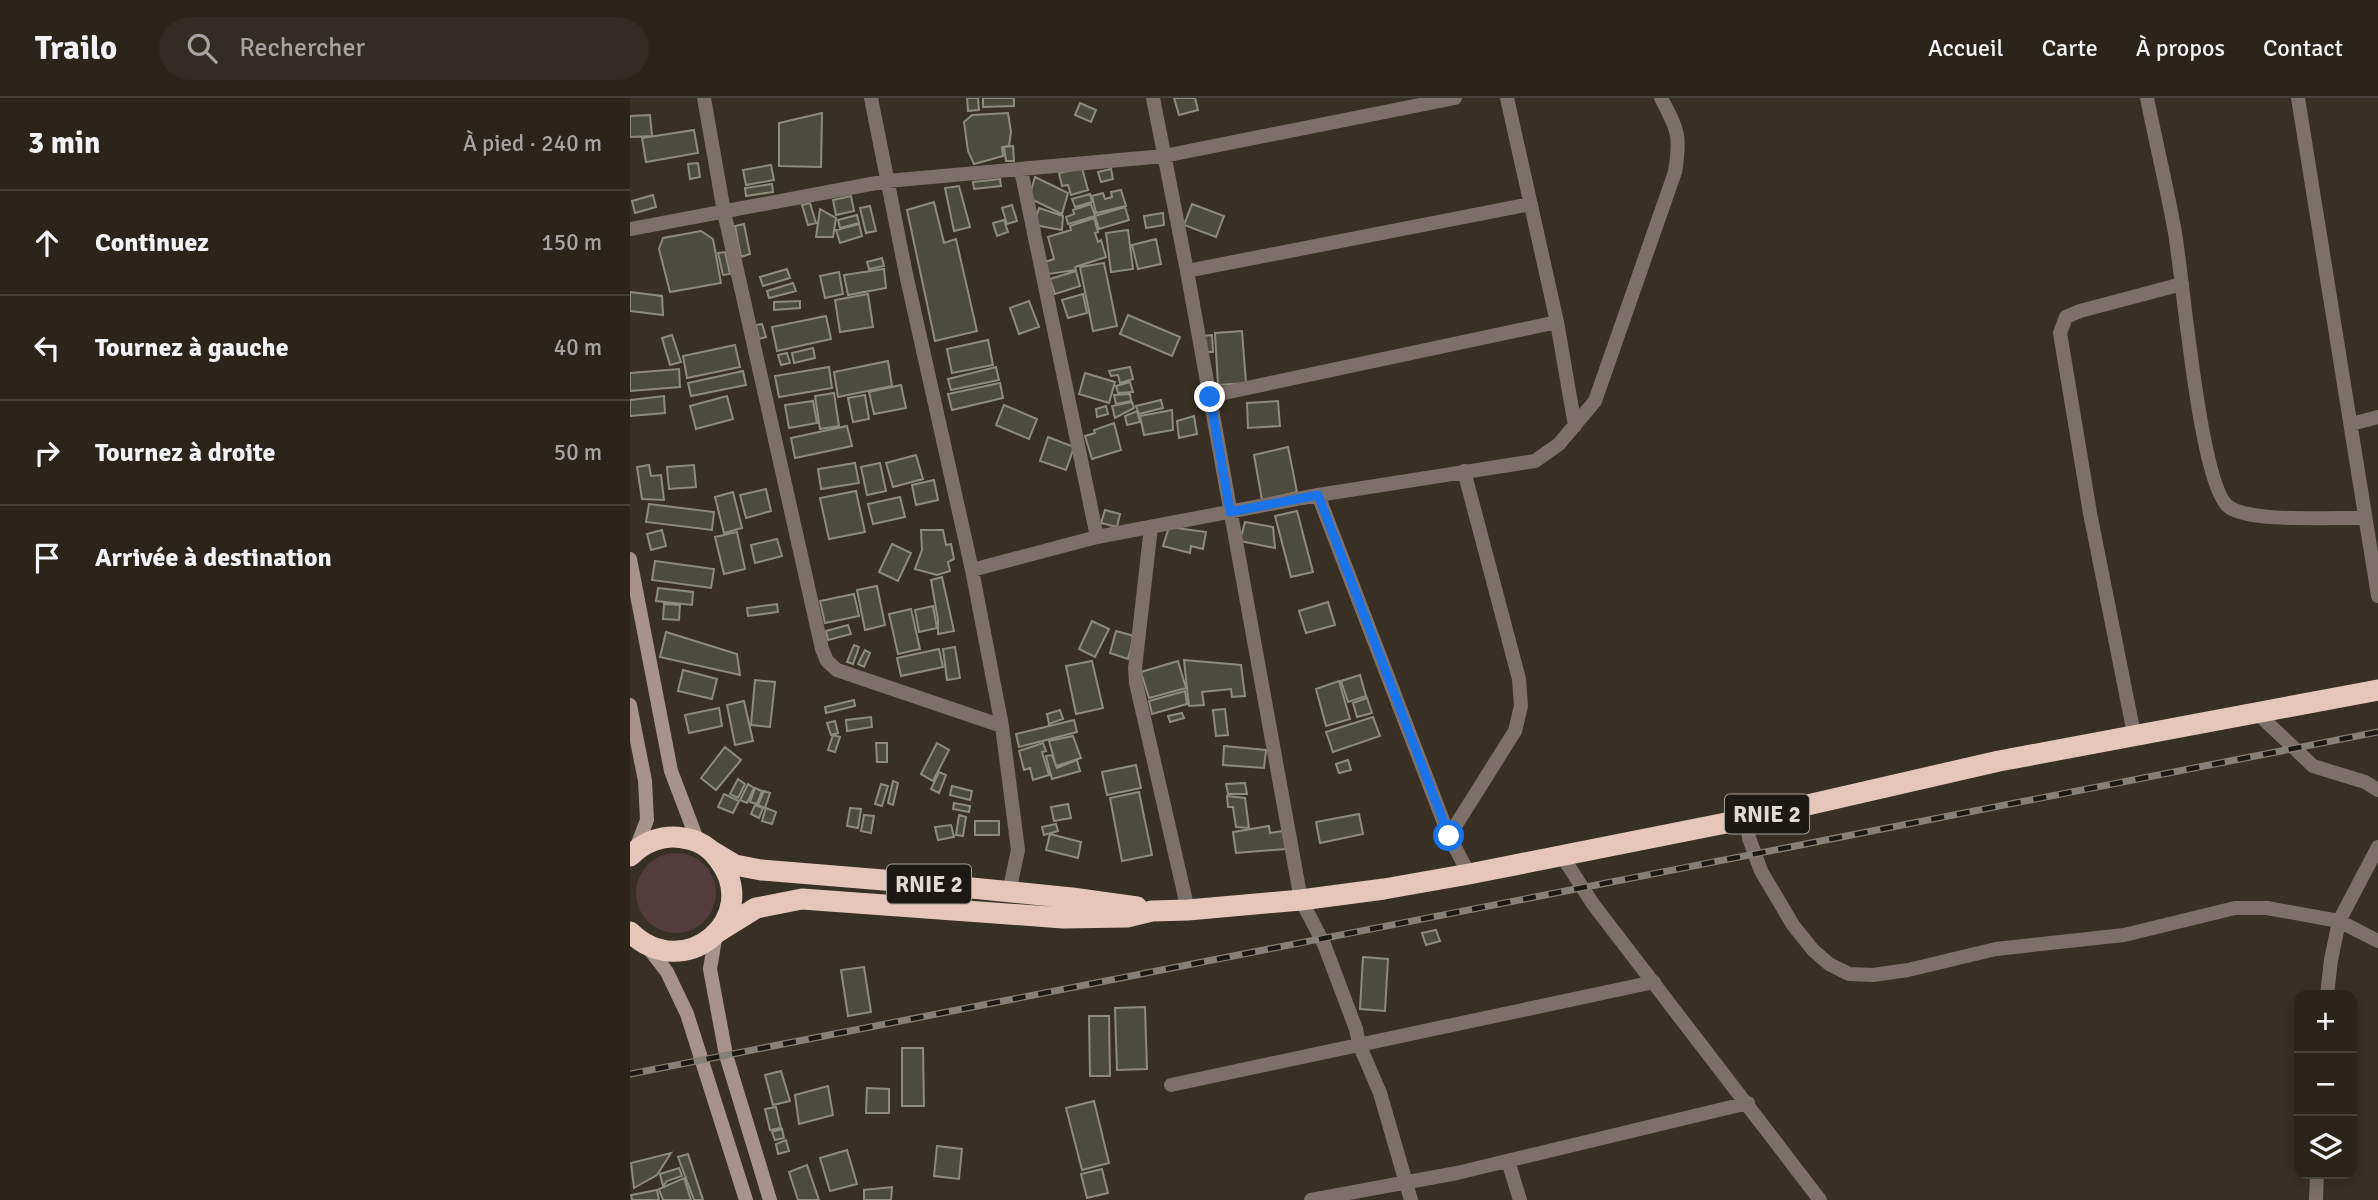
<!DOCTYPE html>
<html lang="fr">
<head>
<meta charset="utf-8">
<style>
	body { margin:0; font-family:Signika,sans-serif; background:#322c24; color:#f1f3f6 }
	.controls { position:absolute; right:21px; bottom:21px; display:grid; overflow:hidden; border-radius:14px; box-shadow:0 4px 18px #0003 }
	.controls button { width:63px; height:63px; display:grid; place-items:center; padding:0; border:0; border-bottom:2px solid #46413a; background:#2a241b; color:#f1f3f6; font:35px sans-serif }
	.stop { position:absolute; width:21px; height:21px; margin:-16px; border:5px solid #1a73e8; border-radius:50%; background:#fff }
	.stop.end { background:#1a73e8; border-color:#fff; box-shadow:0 2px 7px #0008 }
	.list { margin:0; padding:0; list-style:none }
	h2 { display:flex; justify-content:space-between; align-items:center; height:91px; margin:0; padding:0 28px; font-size:30px }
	h2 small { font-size:23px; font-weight:400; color:#a5a4a3 }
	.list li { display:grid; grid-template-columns:46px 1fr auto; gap:21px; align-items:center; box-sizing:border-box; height:105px; padding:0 28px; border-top:2px solid #46413a }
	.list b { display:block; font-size:26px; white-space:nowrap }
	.list em { font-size:23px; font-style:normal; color:#a5a4a3 }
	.icon { flex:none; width:38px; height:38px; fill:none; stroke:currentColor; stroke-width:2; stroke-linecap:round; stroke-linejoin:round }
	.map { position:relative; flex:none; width:1748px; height:1102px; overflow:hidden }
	header { display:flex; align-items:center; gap:42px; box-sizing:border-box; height:98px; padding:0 35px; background:#2a241b; border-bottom:2px solid #46413a }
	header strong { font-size:33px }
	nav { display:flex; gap:38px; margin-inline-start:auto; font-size:24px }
	.search { width:490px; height:63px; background:#322c24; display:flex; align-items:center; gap:18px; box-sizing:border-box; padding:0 24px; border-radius:38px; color:#a5a4a3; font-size:26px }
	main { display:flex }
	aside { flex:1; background:#2a241b }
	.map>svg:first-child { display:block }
	.green { fill:#533b3e }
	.building { fill:#4c4c3e; stroke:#8c8c7c; stroke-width:2 }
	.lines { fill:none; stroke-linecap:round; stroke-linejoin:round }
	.street { stroke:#7d706a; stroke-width:14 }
	.secondary { stroke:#a7938a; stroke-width:14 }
	.highway { stroke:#e6c6b9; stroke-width:21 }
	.rail-casing { stroke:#878076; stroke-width:7 }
	.rail { stroke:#1c1813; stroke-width:4.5; stroke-dasharray:13; stroke-linecap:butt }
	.route { stroke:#1a73e8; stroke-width:9 }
	.labels { text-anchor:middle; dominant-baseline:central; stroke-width:7; stroke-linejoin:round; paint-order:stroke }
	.shield { fill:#1c1813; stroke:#a49f99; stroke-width:2 }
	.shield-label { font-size:23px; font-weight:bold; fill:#dfd9d2 }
</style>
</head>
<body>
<header>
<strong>Trailo</strong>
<div class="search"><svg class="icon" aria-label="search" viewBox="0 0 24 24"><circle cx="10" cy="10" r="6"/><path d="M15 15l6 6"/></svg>Rechercher</div>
<nav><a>Accueil</a><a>Carte</a><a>À propos</a><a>Contact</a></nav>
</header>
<main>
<aside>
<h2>3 min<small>À pied · 240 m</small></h2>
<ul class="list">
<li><svg class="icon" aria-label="ahead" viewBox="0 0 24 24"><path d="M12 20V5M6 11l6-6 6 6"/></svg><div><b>Continuez</b></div><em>150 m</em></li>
<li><svg class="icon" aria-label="left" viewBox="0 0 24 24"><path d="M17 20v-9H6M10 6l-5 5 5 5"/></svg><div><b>Tournez à gauche</b></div><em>40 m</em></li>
<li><svg class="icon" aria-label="right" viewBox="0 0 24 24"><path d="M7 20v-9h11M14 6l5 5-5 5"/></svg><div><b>Tournez à droite</b></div><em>50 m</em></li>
<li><svg class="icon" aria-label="arrive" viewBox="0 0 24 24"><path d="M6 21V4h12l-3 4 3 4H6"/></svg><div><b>Arrivée à destination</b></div></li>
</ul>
</aside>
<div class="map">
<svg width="1748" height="1102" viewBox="0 0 1748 1102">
	<rect width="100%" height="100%" fill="#383024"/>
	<path class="green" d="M6 795a40 40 0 1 1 80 0a40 40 0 1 1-80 0Z"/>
	<path class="building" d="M337 0H348L349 12 338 13Z
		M353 0H384V8L353 9Z
		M544 0H565L568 12 549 17Z
		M450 5 466 12 461 24 445 17Z
		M192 15 191 69 149 68V25Z
		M378 15 381 34 379 48 372 49 373 58 344 66 338 53 334 24 342 17Z
		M20 17 22 38 0 39V18Z
		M64 32 68 55 16 64 12 40Z
		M383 48 384 63H376L374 49Z
		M68 65 70 79 60 81 58 66Z
		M141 67 144 82 116 87 113 72Z
		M452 70 458 92 441 97 438 87 432 88 429 75Z
		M481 71 483 81 471 84 468 74Z
		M405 79 438 95 432 116 399 100Z
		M370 81 371 88 344 91 343 84Z
		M142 86 143 94 116 98 115 90Z
		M329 88 340 129 324 133 315 90Z
		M491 92 496 108 466 115 462 98 473 95 475 101 482 99 481 94Z
		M460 96 462 104 445 109 442 101Z
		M23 97 26 109 5 115 2 103Z
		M221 98 224 113 206 117 203 102Z
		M304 104 314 145 326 141 347 233 305 243 277 112Z
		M180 105 186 125 178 127 172 107Z
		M461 106 465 118 438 126 436 119 444 116 443 112Z
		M562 106 594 118 586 139 554 127Z
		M382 107 387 123 377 126 372 110Z
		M240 108 246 133 236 135 230 110Z
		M495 109 499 122 469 131 465 118Z
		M409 110 433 118 432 132 404 127Z
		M190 111 206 120 203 139H186Z
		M533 115 534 127 516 130 514 118Z
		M227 117 229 125 210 130 208 122Z
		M464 120 468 134 465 135 468 144 471 142 476 159 445 169 446 172 418 176 415 164 424 161 418 139 441 132 440 128Z
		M374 122 378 134 367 138 363 125Z
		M114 126 120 156 111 159 105 128Z
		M229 126 232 138 210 145 206 132Z
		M498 132 503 171 481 174 476 135Z
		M71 133 83 141 91 185 40 194 29 151 33 140Z
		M526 141 531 166 508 171 502 147Z
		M95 154 100 176 93 177 88 155Z
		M252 160 254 168 239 171 237 164Z
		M474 165 487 228 463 233 450 169Z
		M157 171 160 180 133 188 130 179Z
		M254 171 256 190 218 197 214 177Z
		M446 173 450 188 425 196 420 181Z
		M209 174 213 196 195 200 190 178Z
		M163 185 166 193 139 200 137 193Z
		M0 194 32 198 33 217 0 213Z
		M238 196 243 229 210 234 205 202Z
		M453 196 457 215 438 220 432 202Z
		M170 203V210L144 212V204Z
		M399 203 409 229 389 236 380 210Z
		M498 217 550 239 542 258 490 236Z
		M196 218 201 241 147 253 142 229Z
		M132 226 136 239 129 241 126 227Z
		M612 233 616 285 588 287 585 235Z
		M42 237 51 264 40 267 32 240Z
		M582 237 583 254H574L573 238Z
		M358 242 363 267 322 275 317 251Z
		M105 247 110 269 57 280 53 258Z
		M183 250 185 260 164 265 162 255Z
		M157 255 160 265 151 267 148 257Z
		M258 263 262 288 208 299 204 274Z
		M199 269 202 290 149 299 145 278Z
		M366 269 369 282 321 292 318 281Z
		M500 269 503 281 490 285 488 277 481 278 479 273Z
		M49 271 50 289 0 293V275Z
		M113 273 116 287 61 298 58 285Z
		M455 275 485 284 479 305 449 296Z
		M500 284 503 294 488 295 486 288Z
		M370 285 373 300 322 312 318 296Z
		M271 287 276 310 244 316 239 294Z
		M204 295 209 328 190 331 185 298Z
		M500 296 501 303 486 306 484 297Z
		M235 297 239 321 223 324 218 300Z
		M34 298 35 315 0 318V302Z
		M97 298 103 321 66 331 60 308Z
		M531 302 533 310 509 316 506 308Z
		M183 303 187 325 159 330 155 307Z
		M648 303 650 328 618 330 617 305Z
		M502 304 504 310 485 320 482 308Z
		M374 307 407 321 399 341 366 327Z
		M476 308 478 316 467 319 466 311Z
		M542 312 543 332 514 337 510 318Z
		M507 313 510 324 497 327 495 318Z
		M564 318 567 336 549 340 547 323Z
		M484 325 491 352 462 361 455 338 465 335 464 332Z
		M217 328 222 348 165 360 161 340Z
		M418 339 444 349 436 372 410 363Z
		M658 349 667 394 632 402 624 357Z
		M286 357 293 381 263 389 256 365Z
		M225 365 229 385 191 391 188 371Z
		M250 365 256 393 237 397 231 369Z
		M19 367 21 378 31 377 34 402 12 401 7 369Z
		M64 367 66 389 39 391 37 369Z
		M304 382 308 402 286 407 282 387Z
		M136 391 141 413 116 420 110 397Z
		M226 393 235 434 199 441 190 400Z
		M103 394 112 430 94 435 85 399Z
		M270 399 275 419 243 426 238 406Z
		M19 406 84 414 82 432 16 424Z
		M475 412 490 416 487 429 471 425Z
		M667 413 683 474 661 479 645 418Z
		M615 424 643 429 645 450 610 443Z
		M539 429 576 434 573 451 561 448 560 455 533 448Z
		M32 432 36 448 21 452 17 436Z
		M291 432H313L316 447 321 446 324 461 318 464 320 473 307 477 285 471 292 452Z
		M107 434 115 471 94 476 85 439Z
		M147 441 152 458 125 465 121 447Z
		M262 446 281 455 268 483 249 474Z
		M25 463 84 471 81 490 22 482Z
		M312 479 324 533 308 536V522L301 482Z
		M247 488 255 527 235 532 227 492Z
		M28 490 63 494 62 507 26 503Z
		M224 496 229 518 195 525 190 503Z
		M698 504 705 527 676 535 669 513Z
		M34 506 50 507 49 522 33 521Z
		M147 506 148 514 118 518 117 510Z
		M303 508 307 530 289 534 285 512Z
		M281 511 290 551 268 556 259 516Z
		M462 523 479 531 465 559 449 551Z
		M218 527 221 536 198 542 196 533Z
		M486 533 504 538 498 561 480 555Z
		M36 534 107 556 110 577 30 559Z
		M224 547 229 549 223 566 217 564Z
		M325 549 330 580 317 582 313 551Z
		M309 551 313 569 271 578 267 560Z
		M235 552 240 555 234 569 228 566Z
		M554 562 611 567 615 598 602 599 601 591 572 594 574 607 559 608Z
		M462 563 473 610 446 616 436 568Z
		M548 563 556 590 519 600 511 574Z
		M53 572 87 581 82 601 48 593Z
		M730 577 736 598 718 604 711 583Z
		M125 582 145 584 140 629 121 627Z
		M709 583 720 621 696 628 686 591Z
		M555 593 557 606 522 616 519 603Z
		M737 600 742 615 727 619 723 605Z
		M224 602 225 608 196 615 195 609Z
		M114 603 123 643 105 647 97 607Z
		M89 610 92 628 59 635 55 617Z
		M595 611 598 637 586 638 583 612Z
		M430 612 433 621 419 626 417 616Z
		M552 615 554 620 540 624 538 618Z
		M241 619 242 629 217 633 216 622Z
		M743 619 750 638 703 654 696 634Z
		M444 622 447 634 389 649 386 636Z
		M205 623 208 635 201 637 197 625Z
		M203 637 210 639 205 654 198 652Z
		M443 638 451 660 426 668 419 643Z
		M246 645H257V664H247Z
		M307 645 319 652 303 683 291 676Z
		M413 645 416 653 412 654 419 677 403 682 400 670 394 672 389 653Z
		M594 648 636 652 634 670 593 667Z
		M95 649 111 662 86 692 71 680Z
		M422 657 427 670 447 662 450 673 422 681 416 658Z
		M718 662 721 672 709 675 706 666Z
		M506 667 511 690 477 697 472 674Z
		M309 674 316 677 309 695 301 691Z
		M108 681 115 686 108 700 100 696Z
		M263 683 268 685 263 707 258 705Z
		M615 685 617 696H598L596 686Z
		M118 686 124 690 117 705 110 702Z
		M251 686 258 688 252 708 245 706Z
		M322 688 342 693 340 702 320 697Z
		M125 690 132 693 127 706 120 704Z
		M134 693 140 695 135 710 128 707Z
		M509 694 522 757 492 763 480 700Z
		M94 696 109 703 103 715 88 709Z
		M597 698 615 700 619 730 606 729 603 709H598Z
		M324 705 340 708 339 714 323 711Z
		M438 706 441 720 424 723 421 709Z
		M125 707 133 710 129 720 121 716Z
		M136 710 146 714 142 726 132 723Z
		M220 710 231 711 228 730 217 728Z
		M729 716 733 736 690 745 686 724Z
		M234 717 244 718 241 735 231 733Z
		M329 717 336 719 333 738 326 737Z
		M345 723H369V737H345Z
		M426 726 428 733 414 737 412 729Z
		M321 727 324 739 308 742 305 729Z
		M639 728 640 735 653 733 656 751 606 755 603 734Z
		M420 736 451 744 448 760 416 752Z
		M806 832 810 843 796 847 792 835Z
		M733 859 758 861 755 913 730 911Z
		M234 869 241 914 218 918 211 872Z
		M515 909 517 971 487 972 485 910Z
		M459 918H479L480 978H460Z
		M272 950H293L294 1008H272Z
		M151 973 160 1003 143 1007 135 977Z
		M198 988 203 1017 169 1026 165 997Z
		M237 990 259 991V1015H236Z
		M464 1003 479 1065 452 1072 436 1010Z
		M146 1009 151 1030 140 1032 135 1011Z
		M152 1031 154 1040 145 1042 142 1034Z
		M156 1042 159 1053 148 1056 146 1046Z
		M307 1048 332 1051 329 1081 304 1078Z
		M217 1052 227 1086 200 1093 190 1060Z
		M41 1055 27 1077 4 1090 1 1065Z
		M58 1056 73 1102H64L48 1059Z
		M177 1067 189 1102H168L159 1074Z
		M49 1070 52 1078 37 1083 33 1088 30 1076Z
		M472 1071 478 1095 457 1100 451 1076Z
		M54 1080 61 1102H33L29 1091Z
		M262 1089 261 1102H234V1092Z
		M27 1092 29 1102H2L1 1097Z"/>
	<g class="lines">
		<path class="street" d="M74 0 94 114 192 551 197 563 207 572 372 628
			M241 0 276 176 342 472 372 628 388 752 379 794
			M523 0 557 173 671 802 694 846 726 931 729 946 750 995 781 1102
			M877 0 927 224 945 328
			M1517 0C1526 45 1537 90 1545 135 1553 180 1570 390 1599 409 1621 425 1705 419 1735 420
			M1668 0 1748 498
			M391 72 467 439
			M0 131 257 83 534 58 825 0
			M557 173 901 106
			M580 298 927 224
			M1721 326 1748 319
			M688 397 819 738 839 776
			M521 429 505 570 506 585 558 812
			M342 472 467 439 688 397 905 363 929 346 965 303 1045 74C1051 38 1048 32 1031 0
			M1626 614 1683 668 1735 684 1748 692
			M1504 636 1460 415 1430 235 1436 219 1450 213 1552 186
			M1116 721 1119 740 1131 773 1163 827 1183 852 1199 866 1219 876 1243 877 1278 872 1366 851 1494 837 1605 810H1637L1709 823 1748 843
			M819 738 885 633 891 608 889 581 834 373
			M932 758 963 806 1190 1102
			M1697 897 1701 862 1709 823 1748 749
			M541 987 1024 884
			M878 1063 890 1102
			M681 1102 827 1075 1118 1005
			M1686 1102 1687 1076"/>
		<path class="secondary" d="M0 461 41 673 68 744
			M0 607 15 683 17 722 5 753
			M86 835 80 871 96 957 140 1102
			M17 848 37 874 57 916 116 1102"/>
		<path class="highway" d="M80 752 105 767 131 772 302 786 442 800 507 809
			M0 758C14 744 33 736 53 740 68 742 81 750 89 762 133 820 54 887 0 834
			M86 835 126 810 172 801 433 820 497 819 522 813 558 812 671 802 754 791 839 776 1116 721 1369 663 1748 592"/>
		<defs>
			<path id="rail" d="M0 976 1748 634"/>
		</defs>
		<use href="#rail" class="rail-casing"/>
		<use href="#rail" class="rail"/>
	</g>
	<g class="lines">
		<path class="route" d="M580 299 600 414 688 397 819 738"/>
	</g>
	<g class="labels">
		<g class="shield">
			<rect x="1095" y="696.5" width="84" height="39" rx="5"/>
			<rect x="257" y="766.5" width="84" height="39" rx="5"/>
		</g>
		<g class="shield-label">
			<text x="1137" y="716">RNIE 2</text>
			<text x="299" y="786">RNIE 2</text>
		</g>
	</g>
</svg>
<div class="controls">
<button>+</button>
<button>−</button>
<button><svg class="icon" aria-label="layers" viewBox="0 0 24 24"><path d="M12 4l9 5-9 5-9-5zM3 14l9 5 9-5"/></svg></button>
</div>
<div class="stop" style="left:819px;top:738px"></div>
<div class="stop end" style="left:580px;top:299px"></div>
</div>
</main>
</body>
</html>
